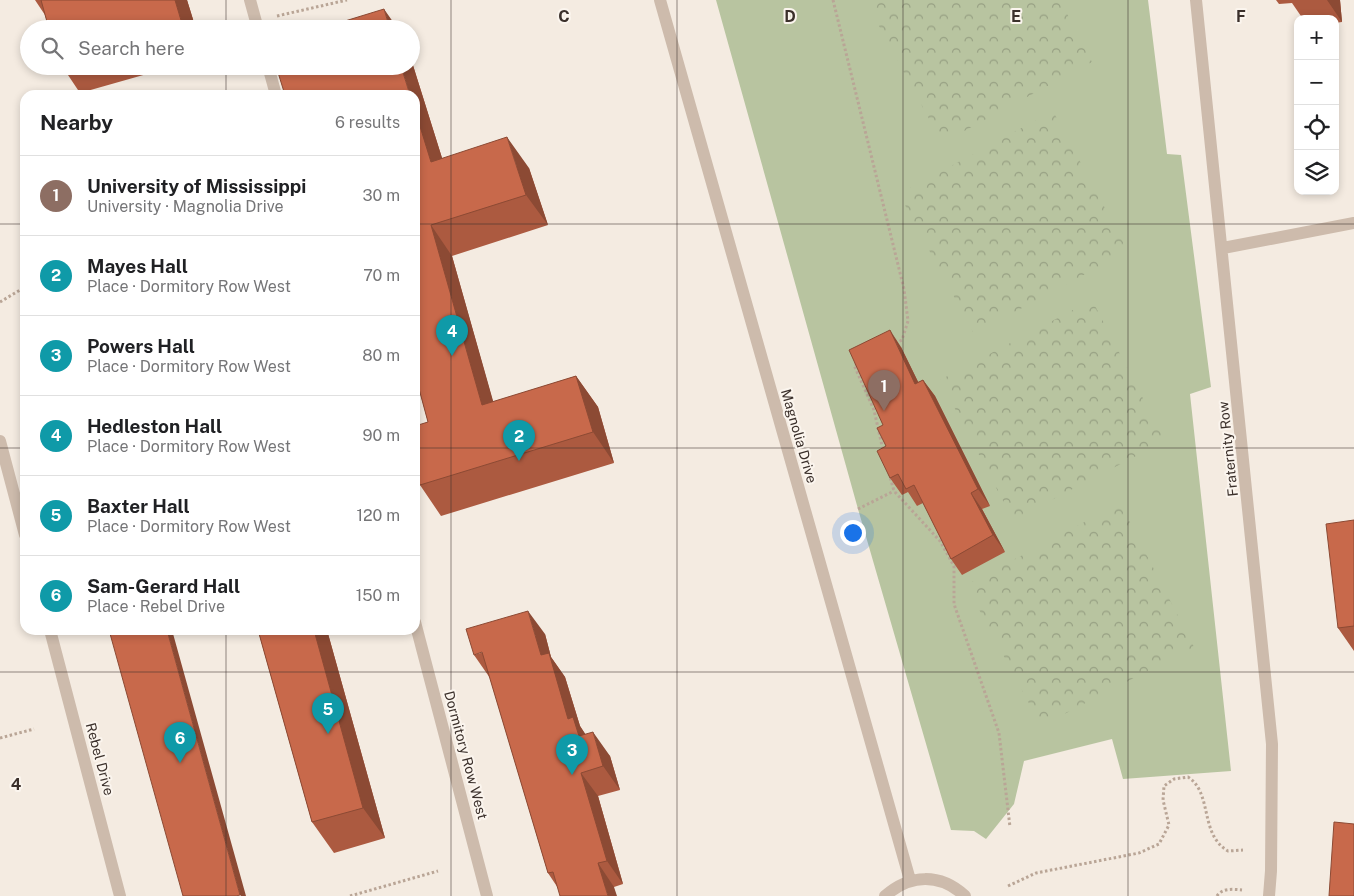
<!DOCTYPE html>
<html lang="en">
<head>
<meta charset="utf-8">
<style>
	body { margin:0; font-family:"Public Sans",sans-serif; background:#f2f2f2; color:#202124 }
	.controls { position:absolute; right:15px; top:15px; display:grid; overflow:hidden; border-radius:10px; box-shadow:0 2px 8px #0003 }
	.controls button { width:45px; height:45px; display:grid; place-items:center; padding:0; border:0; border-bottom:1px solid #e0e0e0; background:#fff; color:#202124; font:25px sans-serif }
	.you { position:absolute; left:852px; top:532px; width:18px; height:18px; margin:-12px; border:4px solid #fff; border-radius:50%; background:#1a73e8; box-shadow:0 0 0 8px #1a73e833 }
	.badge { display:grid; place-items:center; width:32px; height:32px; border-radius:50%; background:#2563eb; color:#fff; font-size:16px; font-weight:700 }
	.pin { position:absolute; translate:-50% -41px; filter:drop-shadow(0 1px 2px #0008) }
	.pin::after { content:''; position:absolute; top:26px; width:18px; height:15px; background:inherit; clip-path:polygon(0 0,100% 0,50% 100%) }
	.list { margin:0; padding:0; list-style:none }
	h2 { display:flex; justify-content:space-between; align-items:center; height:65px; margin:0; padding:0 20px; font-size:21px }
	h2 small { font-size:16px; font-weight:400; color:#757577 }
	.list li { display:grid; grid-template-columns:32px 1fr auto; gap:15px; align-items:center; box-sizing:border-box; height:80px; padding:0 20px; border-top:1px solid #e0e0e0 }
	.list b { display:block; font-size:19px; white-space:nowrap }
	.list p { margin:0; font-size:16px; white-space:nowrap; color:#757577 }
	.list em { font-size:16px; font-style:normal; color:#757577 }
	.icon { flex:none; width:28px; height:28px; fill:none; stroke:currentColor; stroke-width:2; stroke-linecap:round; stroke-linejoin:round }
	.map { position:relative; flex:none; width:1354px; height:896px; overflow:hidden }
	.search { position:absolute; background:#fff; box-shadow:0 2px 8px #0003; left:20px; top:20px; width:400px; height:55px; display:flex; align-items:center; gap:12px; box-sizing:border-box; padding:0 18px; border-radius:28px; color:#757577; font-size:19px }
	.panel { position:absolute; background:#fff; box-shadow:0 2px 8px #0003; left:20px; top:90px; width:400px; height:545px; border-radius:15px }
	.map>svg:first-child { display:block }
	.grass { fill:#b8c4a0 }
	.park { fill:url(#park-crowns) }
	.lines { fill:none; stroke-linecap:round; stroke-linejoin:round }
	.path { stroke:#b9a596; stroke-width:3; stroke-dasharray:2.5 2.5; stroke-linecap:butt }
	.minor { stroke:#cdbbac; stroke-width:12 }
	.wall { fill:#ac5a40 }
	.shaded-wall { fill:#8c4a34 }
	.building { fill:#c8694b; stroke:#8c4a34 }
	.grid { fill:none; stroke:#3b302b; stroke-width:1; stroke-opacity:0.55 }
	.labels { text-anchor:middle; dominant-baseline:central; stroke-width:4; stroke-linejoin:round; paint-order:stroke }
	.street-label { font-size:14px; fill:#3b302b; stroke:#fbf5ee }
	.grid-label { font-size:16px; text-anchor:middle; font-weight:bold; fill:#3b302b; stroke:#fbf5ee; stroke-width:4; stroke-linejoin:round; paint-order:stroke }
</style>
</head>
<body>
<div class="map">
<svg width="1354" height="896" viewBox="0 0 1354 896">
	<defs>
		<pattern id="park-crowns" width="20" height="18" patternUnits="userSpaceOnUse" patternTransform="scale(1.25)"><rect width="20" height="18" fill="#b8c4a0"/><path d="M2 6a3 3 0 1 1 6 0M12 15a3 3 0 1 1 6 0" fill="none" stroke="#97a083"/></pattern>
	</defs>
	<rect width="100%" height="100%" fill="#f4ebe1"/>
	<path class="grass" d="M716 0H1148L1167 154 1181 155 1211 387 1190 394 1231 771 1123 779 1112 739 1024 761 1014 804 986 839 974 831 951 830 858 509Z"/>
	<path class="park" d="M865 0H1060L1092 62 942 143Z
		M1053 111 1128 251 974 334 899 194Z
		M1092 300 1165 441 1013 520 940 380Z
		M1120 503 1194 647 1041 726 966 585Z"/>
	<g class="lines">
		<path class="path" d="M833 0 904 289 908 321 902 340 896 343
			M277 16 347 0
			M0 302 25 287
			M857 364 854 365 874 410 883 450
			M889 473 894 491 940 541 954 566V604L999 733 1010 827
			M858 509 894 491
			M0 738 34 729
			M1008 886 1036 873 1139 853 1159 844 1169 825 1163 800 1164 786 1174 779 1188 777C1213 793 1199 834 1228 851L1243 850
			M350 896 438 871
			M1217 896C1222 888 1233 889 1242 890"/>
		<path class="minor" d="M250 0 258 29
			M660 0 910 880
			M1196 0 1272 744 1271 871 1269 896
			M268 66 276 95
			M1223 248 1354 223
			M0 441 25 535
			M415 622 487 896
			M50 630 120 896
			M885 896C910 874 940 873 965 896"/>
	</g>
	<path class="wall" d="M35 0H187L196 29H49L45 15Z
		M1276 0H1340L1342 22 1335 23V19H1303L1292 3 1279 4Z
		M411 59 442 158 529 168 548 225 452 256 493 402 576 376 598 407 614 463 441 516 420 485 428 422 418 385 415 386V95Z
		M62 66H175L80 93Z
		M901 347 918 382 923 380 935 396 990 506 982 509 1005 552 962 575 951 559 923 503 917 506 908 492 902 495 890 478 883 425Z
		M1354 520V651L1338 628Z
		M258 630H327L385 838 334 853 312 822Z
		M545 634 551 657 565 677 580 726 585 734 610 756 620 790 598 796 623 884 614 887 558 888 548 873 490 678 474 655Z"/>
	<path class="shaded-wall" d="M175 0H187L196 29H184Z
		M1327 0H1340L1342 22Z
		M384 9 398 29H390Z
		M411 59 453 193 431 162 415 110V95H410L401 66H411Z
		M507 137 529 168 548 225 526 195Z
		M431 225 452 256 503 436 482 405Z
		M890 330 901 347 927 400 915 384Z
		M576 376 598 407 614 463 593 432Z
		M923 380 935 396 990 506 978 489Z
		M971 493 982 509 1005 552 993 535Z
		M528 611 545 634 551 657 565 677 580 726 590 741 596 760 568 719 541 655Z
		M167 630H172L246 896H241L240 895Z
		M314 630H327L385 838 363 808Z
		M593 732 610 756 620 790 603 766Z
		M581 773 598 796 623 884 607 861Z
		M598 863 614 887 617 896H608Z"/>
	<path class="building" d="M41 0H175L183 27 177 29H49Z
		M384 9 390 29H319Z
		M276 66H401L410 95H285Z
		M415 110 431 162 507 137 526 195 431 225 482 405 576 376 593 432 420 485 415 469V426L428 422 415 374Z
		M890 330 915 384 923 380 978 489 971 493 993 535 951 559 914 485 906 489 898 474 890 478 877 451 886 446 877 428 883 425 849 350Z
		M1354 520V626L1338 628 1326 524Z
		M528 611 541 655 549 653 568 719 573 717 579 736 593 732 603 766 581 773 607 861 598 863 608 896H560L553 872 548 873 482 652 474 655 466 629Z
		M109 630H167L240 895 236 896H183Z
		M258 630H314L363 808 312 822Z
		M1334 822 1354 824V896H1329Z"/>
	<path class="grid" d="M226 0V29M451 0V896M677 0V896M903 0V896M1128 0V896M226 66V95M0 224H25M415 224H1354M0 448H25M415 448H1354M226 630V896M0 672H1354"/>
	<g class="labels">
		<g class="street-label">
			<text transform="translate(799 436) rotate(74)">Magnolia Drive</text>
			<text transform="translate(1228 449) rotate(-96)">Fraternity Row</text>
			<text transform="translate(466 755) rotate(75)">Dormitory Row West</text>
			<text transform="translate(100 759) rotate(75)">Rebel Drive</text>
		</g>
	</g>
	<g class="grid-label">
		<text x="564" y="22">C</text>
		<text x="790" y="22">D</text>
		<text x="1016" y="22">E</text>
		<text x="1241" y="22">F</text>
		<text x="16" y="790">4</text>
	</g>
</svg>
<div class="controls">
<button>+</button>
<button>−</button>
<button><svg class="icon" aria-label="locate" viewBox="0 0 24 24"><circle cx="12" cy="12" r="6"/><path d="M12 2v4M12 18v4M2 12h4M18 12h4"/></svg></button>
<button><svg class="icon" aria-label="layers" viewBox="0 0 24 24"><path d="M12 4l9 5-9 5-9-5zM3 14l9 5 9-5"/></svg></button>
</div>
<div class="you"></div>
<div class="pin badge" style="left:884px;top:411px;background:#8d6e63">1</div>
<div class="pin badge" style="left:519px;top:461px;background:#0f9aa8">2</div>
<div class="pin badge" style="left:572px;top:775px;background:#0f9aa8">3</div>
<div class="pin badge" style="left:452px;top:356px;background:#0f9aa8">4</div>
<div class="pin badge" style="left:328px;top:734px;background:#0f9aa8">5</div>
<div class="pin badge" style="left:180px;top:763px;background:#0f9aa8">6</div>
<div class="search"><svg class="icon" aria-label="search" viewBox="0 0 24 24"><circle cx="10" cy="10" r="6"/><path d="M15 15l6 6"/></svg>Search here</div>
<section class="panel">
<h2>Nearby<small>6 results</small></h2>
<ul class="list">
<li><span class="badge" style="background:#8d6e63">1</span><div><b>University of Mississippi</b><p>University · Magnolia Drive</p></div><em>30 m</em></li>
<li><span class="badge" style="background:#0f9aa8">2</span><div><b>Mayes Hall</b><p>Place · Dormitory Row West</p></div><em>70 m</em></li>
<li><span class="badge" style="background:#0f9aa8">3</span><div><b>Powers Hall</b><p>Place · Dormitory Row West</p></div><em>80 m</em></li>
<li><span class="badge" style="background:#0f9aa8">4</span><div><b>Hedleston Hall</b><p>Place · Dormitory Row West</p></div><em>90 m</em></li>
<li><span class="badge" style="background:#0f9aa8">5</span><div><b>Baxter Hall</b><p>Place · Dormitory Row West</p></div><em>120 m</em></li>
<li><span class="badge" style="background:#0f9aa8">6</span><div><b>Sam-Gerard Hall</b><p>Place · Rebel Drive</p></div><em>150 m</em></li>
</ul>
</section>
</div>
</body>
</html>
